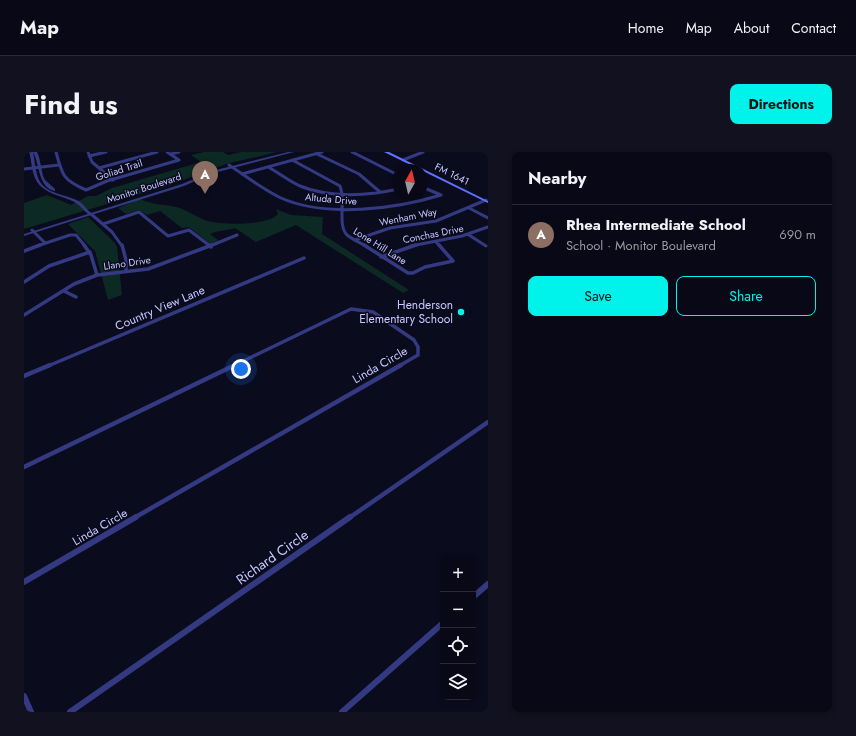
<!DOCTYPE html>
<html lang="en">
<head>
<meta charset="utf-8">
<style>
	body { margin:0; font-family:Jost,sans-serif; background:#11111f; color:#f1f3f6 }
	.controls { position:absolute; right:12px; bottom:12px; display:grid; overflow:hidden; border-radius:8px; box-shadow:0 2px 6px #0003 }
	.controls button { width:36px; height:36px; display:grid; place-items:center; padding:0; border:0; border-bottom:1px solid #292935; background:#080816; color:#f1f3f6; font:20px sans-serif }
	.compass { position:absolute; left:368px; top:12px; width:36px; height:36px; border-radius:50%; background:#080816; box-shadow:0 2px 6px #0003; rotate:8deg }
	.you { position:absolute; left:217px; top:217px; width:14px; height:14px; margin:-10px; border:3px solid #fff; border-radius:50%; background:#1a73e8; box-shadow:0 0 0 6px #1a73e833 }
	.badge { display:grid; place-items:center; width:26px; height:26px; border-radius:50%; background:#00f3ea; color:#fff; font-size:13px; font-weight:700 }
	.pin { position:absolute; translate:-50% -33px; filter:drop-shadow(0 1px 2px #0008) }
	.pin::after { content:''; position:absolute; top:21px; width:14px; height:12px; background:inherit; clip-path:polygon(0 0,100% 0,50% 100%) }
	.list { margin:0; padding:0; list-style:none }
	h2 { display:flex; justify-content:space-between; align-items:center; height:52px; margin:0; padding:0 16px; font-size:17px }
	h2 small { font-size:13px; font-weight:400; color:#989aa1 }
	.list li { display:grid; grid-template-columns:26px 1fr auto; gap:12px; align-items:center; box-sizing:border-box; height:60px; padding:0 16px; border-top:1px solid #292935 }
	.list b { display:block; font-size:15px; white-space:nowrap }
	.list p { margin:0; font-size:13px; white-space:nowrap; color:#989aa1 }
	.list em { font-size:13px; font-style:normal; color:#989aa1 }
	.actions { display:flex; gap:8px; padding:12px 16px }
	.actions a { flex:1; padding:9px 0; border:1px solid #00f3ea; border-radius:8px; text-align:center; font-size:14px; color:#00f3ea }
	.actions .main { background:#00f3ea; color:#111 }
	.icon { flex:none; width:22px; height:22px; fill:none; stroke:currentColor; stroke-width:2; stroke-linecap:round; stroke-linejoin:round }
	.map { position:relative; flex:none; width:464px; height:560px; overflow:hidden; border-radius:8px }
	header { display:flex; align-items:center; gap:24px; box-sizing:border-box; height:56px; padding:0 20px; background:#080816; border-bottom:1px solid #292935 }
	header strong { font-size:19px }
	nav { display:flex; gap:22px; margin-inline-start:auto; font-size:14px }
	.intro { display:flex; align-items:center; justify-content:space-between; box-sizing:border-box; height:96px; padding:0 24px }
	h1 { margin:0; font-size:28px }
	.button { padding:10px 18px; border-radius:8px; background:#00f3ea; color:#111; font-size:14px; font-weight:700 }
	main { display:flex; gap:24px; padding:0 24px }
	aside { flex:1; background:#080816; border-radius:8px; box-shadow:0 2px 6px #0003 }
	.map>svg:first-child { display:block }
	.green { fill:#0d2924 }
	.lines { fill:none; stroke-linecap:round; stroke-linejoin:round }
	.minor-far3 { stroke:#333a81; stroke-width:3 }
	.minor-far2 { stroke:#333a81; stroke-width:3.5 }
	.minor-far1 { stroke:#333a81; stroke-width:4.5 }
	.minor { stroke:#333a81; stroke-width:6 }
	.tertiary { fill:#333a81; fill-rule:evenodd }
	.secondary { fill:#5f71ff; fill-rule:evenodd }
	.poi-dot { fill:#00f3ea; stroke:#0b0b1e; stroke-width:1.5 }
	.labels { text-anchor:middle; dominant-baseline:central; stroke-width:3; stroke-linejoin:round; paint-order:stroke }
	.far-street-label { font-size:10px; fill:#c8c9ff; stroke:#0b0b1e }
	.poi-label { font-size:12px; fill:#c8c9ff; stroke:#0b0b1e; text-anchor:end }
	.street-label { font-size:12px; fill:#c8c9ff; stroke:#0b0b1e }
	.near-street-label { font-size:14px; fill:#c8c9ff; stroke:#0b0b1e }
</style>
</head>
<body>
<header>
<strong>Map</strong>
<nav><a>Home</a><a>Map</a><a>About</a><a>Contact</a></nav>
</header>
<div class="intro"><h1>Find us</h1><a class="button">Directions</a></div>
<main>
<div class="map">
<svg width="464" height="560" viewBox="0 0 464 560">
	<rect width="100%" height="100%" fill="#0b0b1e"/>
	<path class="green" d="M180 0H199L204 3 217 0H253L202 12 146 33 0 77V51L23 43 47 53 64 44H72L88 36 177 10 167 3Z
		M116 47C128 53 140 52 152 55 164 58 172 65 183 69 198 73 244 74 254 62L252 57 267 63 299 65 298 82 385 138 379 141 272 73 232 90 211 76C202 79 194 78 186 82L195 89 186 92 165 75 158 76 136 59 123 63 115 58 102 62 94 56Z
		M64 65 90 90 93 95 98 143 84 148 71 99 44 72Z"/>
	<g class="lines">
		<path class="minor-far3" d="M32 0C38 23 39 28 62 38L83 29 155 8
			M64 0 68 10 89 28
			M143 0 155 8
			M328 0 374 23
			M147 2 155 0
			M293 2 335 22 356 40
			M65 4 82 0
			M379 8 399 0
			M270 9 316 34C322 48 313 73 323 83 328 87 336 91 342 94
			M205 13C222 24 238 37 257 46 302 66 372 57 417 43
			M244 15C255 21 265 29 276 34 305 46 344 44 374 37
			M75 16 133 0
			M0 17 35 13
			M218 22 298 0
			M398 35 417 43
			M445 56 464 66
			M67 62 88 80 98 94
			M79 72 115 60 144 84 165 78 186 94
			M8 78 21 91
			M445 83 462 94
			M331 88 366 76 412 69 462 48
			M412 90 416 94
			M13 94 46 83H52L61 94
			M186 94 213 83
			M387 94 438 84 464 75"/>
		<path class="minor-far2" d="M60 93 67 103 73 123
			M98 93 102 108V119
			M185 93 187 95
			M340 93 384 121H389L401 115 429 109 415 93
			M0 99 16 93
			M357 105 392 93
			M0 130 25 114 66 100
			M40 139 52 145
			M0 163 50 132 73 123 124 117 188 93
			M24 214 280 106
			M209 214 327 157 349 160 390 188 394 195V203L375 214"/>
		<path class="minor-far1" d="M0 224 26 213
			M0 315 211 213
			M110 366 377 213
			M325 366 464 270"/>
		<path class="minor" d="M0 430 112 365
			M449 445 464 432
			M0 544 7 560
			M46 560 326 365
			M318 560 419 471"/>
		<path class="tertiary" d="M5 0H9C11 9 11 19 15 28 23 43 43 42 56 50 60 53 63 58 67 61L158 32 188 19 264 0H270L190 21 160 34 0 84V82L64 62C60 59 57 54 52 51 39 43 20 43 12 28 7 19 8 9 5 0Z
			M9 0H13L15 5 19 24 21 28 31 37V39C14 36 16 12 9 0Z"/>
		<path class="secondary" d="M360 0H365L464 49V51Z"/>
	</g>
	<circle class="poi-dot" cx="437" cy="160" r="4"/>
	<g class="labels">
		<g class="far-street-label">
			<text transform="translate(95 18) rotate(-18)">Goliad Trail</text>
			<text transform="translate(428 22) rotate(26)">FM 1641</text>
			<text transform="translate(120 36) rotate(-18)">Monitor Boulevard</text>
			<text transform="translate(307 47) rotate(5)">Altuda Drive</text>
			<text transform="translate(384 65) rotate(-11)">Wenham Way</text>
			<text transform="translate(409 82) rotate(-11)">Conchas Drive</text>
			<text transform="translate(356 94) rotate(32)">Lone Hill Lane</text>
			<text transform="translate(103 111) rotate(-8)">Llano Drive</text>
		</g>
		<g class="poi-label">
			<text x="429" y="153">Henderson<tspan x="429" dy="14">Elementary School</tspan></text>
		</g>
		<g class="street-label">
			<text transform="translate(136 156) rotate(-23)">Country View Lane</text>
			<text transform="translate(356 213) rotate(-30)">Linda Circle</text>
			<text transform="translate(76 375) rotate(-30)">Linda Circle</text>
		</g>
		<g class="near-street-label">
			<text transform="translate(248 405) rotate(-35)">Richard Circle</text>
		</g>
	</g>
</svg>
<div class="controls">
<button>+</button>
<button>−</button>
<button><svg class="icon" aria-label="locate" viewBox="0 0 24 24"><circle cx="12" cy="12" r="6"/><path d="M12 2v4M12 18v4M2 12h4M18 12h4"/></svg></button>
<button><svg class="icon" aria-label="layers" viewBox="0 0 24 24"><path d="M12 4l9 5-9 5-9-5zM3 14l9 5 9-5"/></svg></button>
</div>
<svg class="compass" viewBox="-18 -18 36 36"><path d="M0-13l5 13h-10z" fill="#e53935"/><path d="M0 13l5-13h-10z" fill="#989aa1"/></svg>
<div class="you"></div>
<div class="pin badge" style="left:181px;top:42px;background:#8d6e63">A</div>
</div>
<aside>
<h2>Nearby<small></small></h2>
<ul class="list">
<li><span class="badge" style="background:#8d6e63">A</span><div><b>Rhea Intermediate School</b><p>School · Monitor Boulevard</p></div><em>690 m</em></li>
</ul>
<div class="actions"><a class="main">Save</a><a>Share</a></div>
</aside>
</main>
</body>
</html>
